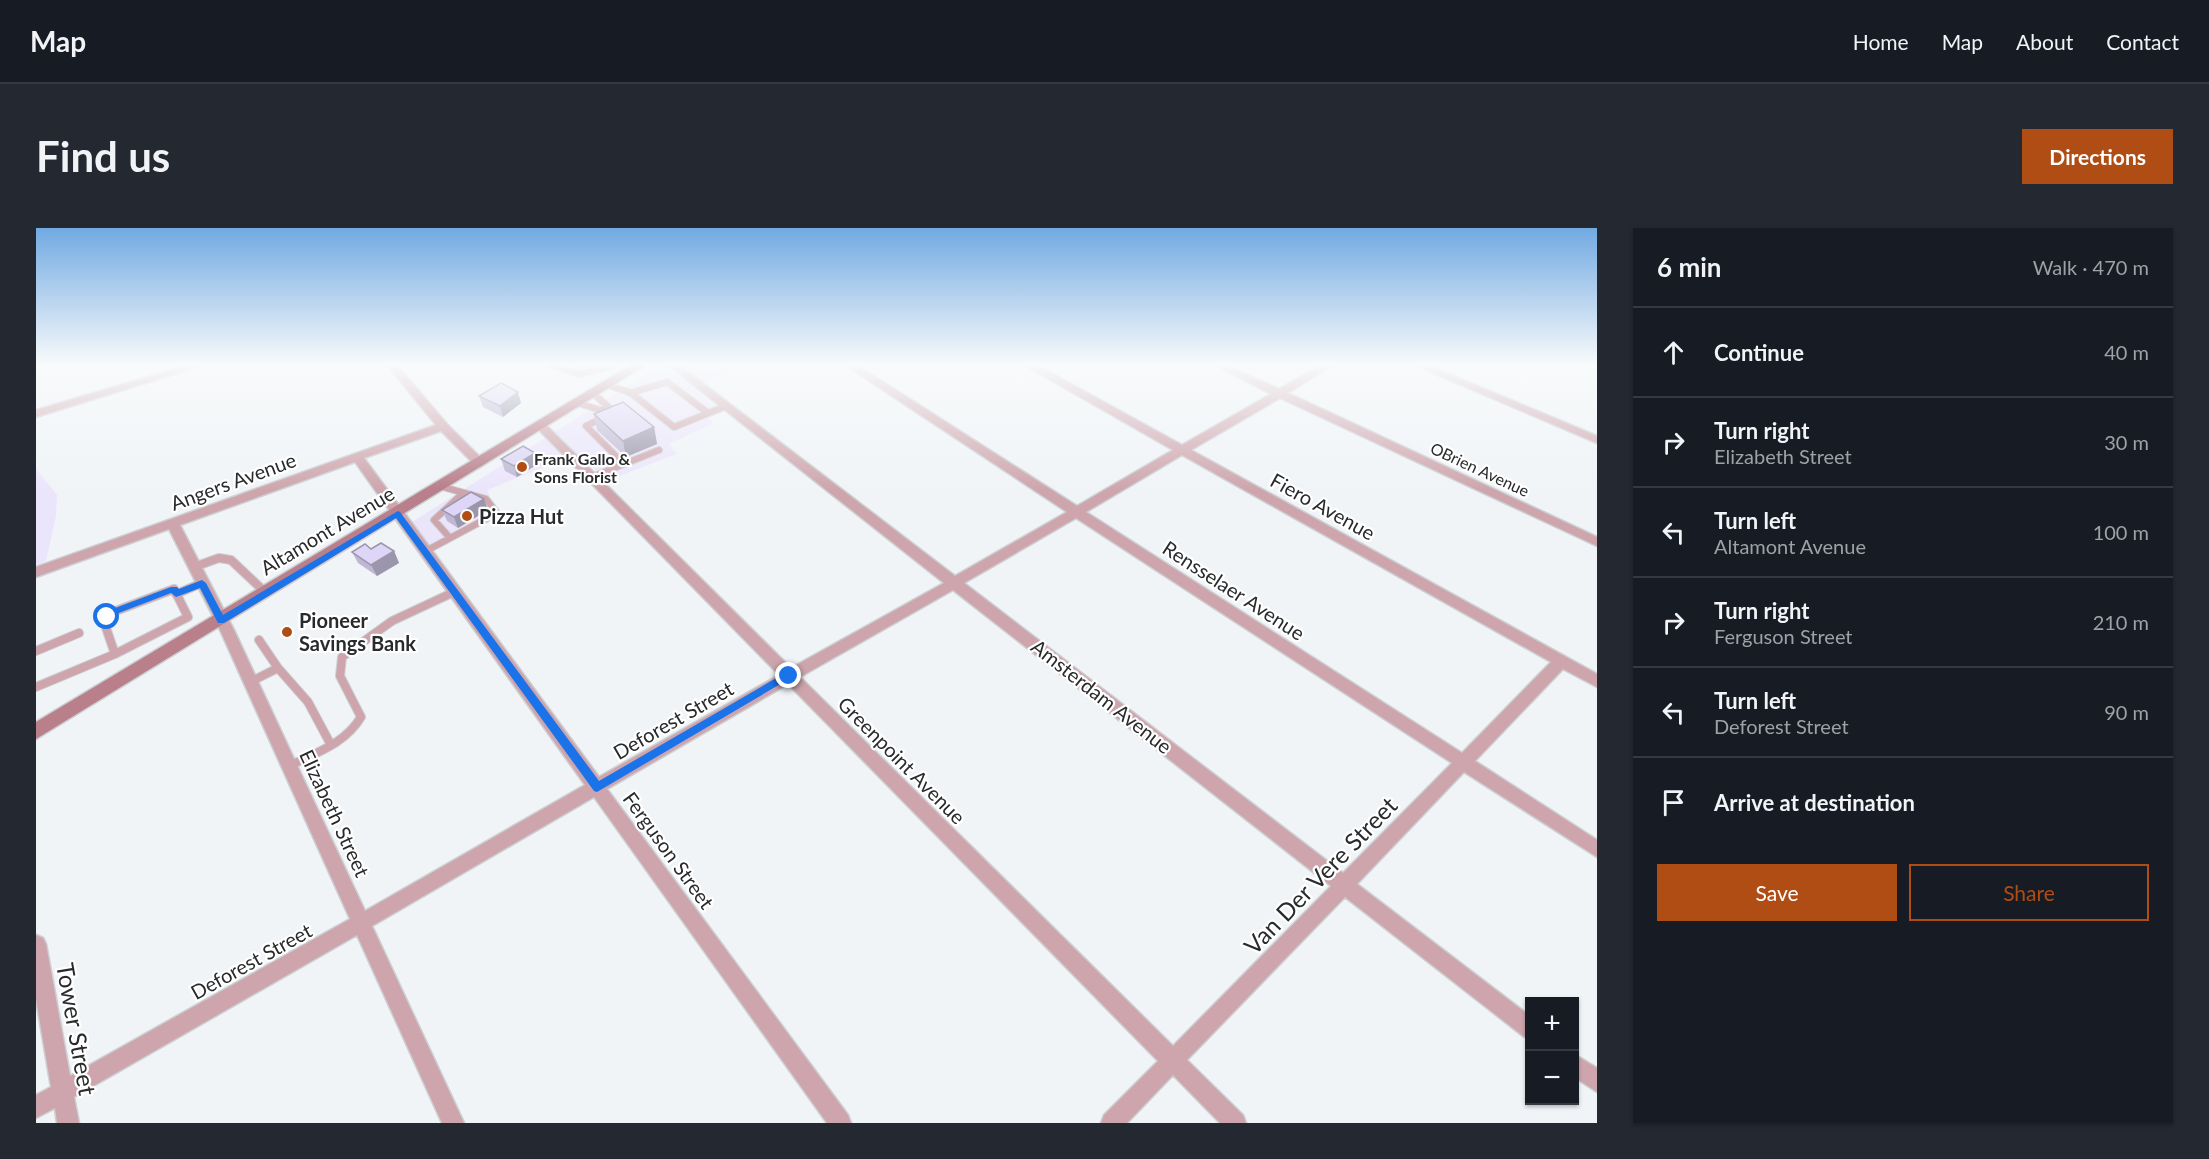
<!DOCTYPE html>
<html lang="en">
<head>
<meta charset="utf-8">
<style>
	body { margin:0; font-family:Lato,sans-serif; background:#242831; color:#f1f3f6 }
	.controls { position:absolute; right:18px; bottom:18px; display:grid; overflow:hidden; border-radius:0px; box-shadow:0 2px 4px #0004 }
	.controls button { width:54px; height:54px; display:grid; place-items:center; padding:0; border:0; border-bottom:2px solid #363941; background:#171b24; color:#f1f3f6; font:30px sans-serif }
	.stop { position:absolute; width:18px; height:18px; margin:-14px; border:4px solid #1a73e8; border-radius:50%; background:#fff }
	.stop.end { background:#1a73e8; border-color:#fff; box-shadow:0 2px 6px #0008 }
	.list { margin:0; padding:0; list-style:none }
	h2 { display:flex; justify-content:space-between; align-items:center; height:78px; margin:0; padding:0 24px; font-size:26px }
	h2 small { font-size:20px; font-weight:400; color:#9ea1a6 }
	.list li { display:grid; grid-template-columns:39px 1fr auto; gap:18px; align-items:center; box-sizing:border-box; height:90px; padding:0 24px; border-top:2px solid #363941 }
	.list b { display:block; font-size:22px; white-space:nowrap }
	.list p { margin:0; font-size:20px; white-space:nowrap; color:#9ea1a6 }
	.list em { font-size:20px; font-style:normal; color:#9ea1a6 }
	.actions { display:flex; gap:12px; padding:18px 24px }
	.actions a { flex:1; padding:14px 0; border:2px solid #b04d15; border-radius:0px; text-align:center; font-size:21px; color:#b04d15 }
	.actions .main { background:#b04d15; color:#fff }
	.icon { flex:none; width:33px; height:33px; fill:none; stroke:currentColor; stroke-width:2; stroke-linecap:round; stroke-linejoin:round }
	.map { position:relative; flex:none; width:1561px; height:895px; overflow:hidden; border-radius:0px }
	header { display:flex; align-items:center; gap:36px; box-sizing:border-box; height:84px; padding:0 30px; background:#171b24; border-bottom:2px solid #363941 }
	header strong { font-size:28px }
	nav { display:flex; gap:33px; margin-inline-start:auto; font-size:21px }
	.intro { display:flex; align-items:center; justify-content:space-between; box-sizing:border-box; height:144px; padding:0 36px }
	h1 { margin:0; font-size:42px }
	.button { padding:15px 27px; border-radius:0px; background:#b04d15; color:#fff; font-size:21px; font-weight:700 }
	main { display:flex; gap:36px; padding:0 36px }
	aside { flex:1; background:#171b24; border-radius:0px; box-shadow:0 2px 4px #0004 }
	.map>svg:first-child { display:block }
	.commercial { fill:#ebe5fb }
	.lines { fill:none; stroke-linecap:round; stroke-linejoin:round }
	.lane-far1-casing { stroke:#ccd0d2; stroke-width:8 }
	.lane-casing { stroke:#ccd0d2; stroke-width:10 }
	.street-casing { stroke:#ccd0d2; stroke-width:3 }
	.secondary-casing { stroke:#ccd0d2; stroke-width:3 }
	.lane-far1 { stroke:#cea5ad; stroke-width:6 }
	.lane { stroke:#cea5ad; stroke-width:8 }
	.street { fill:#cea5ad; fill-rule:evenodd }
	.secondary { fill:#b97f8b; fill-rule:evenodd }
	.wall { fill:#beb8d4 }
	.shaded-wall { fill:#9b96ac }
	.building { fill:#ddd6f6; stroke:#9b96ac; stroke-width:1.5 }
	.route { fill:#1a73e8 }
	.poi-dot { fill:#b04d15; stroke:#fff; stroke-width:2 }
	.labels { text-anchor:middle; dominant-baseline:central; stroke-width:4.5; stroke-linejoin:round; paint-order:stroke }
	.far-poi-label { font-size:16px; font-weight:bold; fill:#282a2b; stroke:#fff; text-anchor:start }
	.far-street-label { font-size:16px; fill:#282a2b; stroke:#fff }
	.street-label { font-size:20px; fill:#282a2b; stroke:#fff }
	.poi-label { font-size:20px; font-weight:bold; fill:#282a2b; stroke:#fff; text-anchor:start }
	.near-street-label { font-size:24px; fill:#282a2b; stroke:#fff }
</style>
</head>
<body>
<header>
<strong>Map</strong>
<nav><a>Home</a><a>Map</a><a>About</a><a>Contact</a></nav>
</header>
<div class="intro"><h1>Find us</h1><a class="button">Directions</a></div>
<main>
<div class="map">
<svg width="1561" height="895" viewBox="0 0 1561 895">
	<rect width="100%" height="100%" fill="#f0f4f7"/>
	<path class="commercial" d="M625 137H711L656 160 687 185 672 190 678 195 633 216 641 226 570 253 543 225 451 262 460 281 426 308 398 323 376 294Z
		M0 241 21 267 20 288 10 333 0 337Z"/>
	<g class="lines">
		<defs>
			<path id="lane-far1" d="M515 137 543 146 575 138
				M572 157 595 165 638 199 690 178
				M594 165 631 154 672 185
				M558 166 578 184 550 198 588 236 623 222
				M542 175 564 182 575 181
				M556 249 588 236
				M414 310 398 292 426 266
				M388 324 461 285 450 271 407 259
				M179 331H191"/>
			<path id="lane" d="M158 339 183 330 195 332 230 365
				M138 361 152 389 79 426 68 394 77 384Z
				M140 366 166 355
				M223 412 242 440 272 474 295 517
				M0 423 43 405
				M214 454 242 440
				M0 459 79 426
				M253 538C279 525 309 516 325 489L304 448 306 429 356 393 418 364"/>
			<path id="street" d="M152 137H168L0 189V182Z
				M351 137H361L411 196 450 235 444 239 440 238 405 203 328 230 563 549 743 447 501 200V196H509L755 440 908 355 632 137H643L919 348 1031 284 809 137H821L1041 278 1137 222 988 137H1001L1146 217 1235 166 1178 137H1191L1243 161 1285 137H1297L1252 165 1561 309V318L1244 170 1155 222 1561 446V459L1527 441 1439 533 1561 612V629L1428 544 1321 656 1494 788V811L1487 808 1309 669 1151 832 1207 887 1210 895H1184L1137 847 1091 895H1065L1068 887 1122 833 752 456 571 561 812 887 815 895H791L558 569 336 698 428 895H406L321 707 38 869 43 895H21L19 880 0 890V867L15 859 0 771V707L7 710 10 716 34 848 314 691 184 402 133 301 0 349V339L400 197ZM1146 227 1515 434 1426 525 1050 284ZM319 234 549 557 329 683 198 402 144 297ZM1040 290 1416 535 1307 645 928 355ZM917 362 1295 658 1137 818 764 449Z
				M1378 137H1392L1561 208V215Z
				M1538 826 1561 840V864L1538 849Z"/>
			<path id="secondary" d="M595 137H610L0 511V494Z"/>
		</defs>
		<use href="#lane-far1" class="lane-far1-casing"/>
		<use href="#lane" class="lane-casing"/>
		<use href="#street" class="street-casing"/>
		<use href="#secondary" class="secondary-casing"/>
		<use href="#lane-far1" class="lane-far1"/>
		<use href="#lane" class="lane"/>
		<use href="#street" class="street"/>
		<use href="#secondary" class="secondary"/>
	</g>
	<path class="wall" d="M443 168 485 175 467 189 447 179Z
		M558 186 618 199 621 216 590 229 561 202Z
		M465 231 502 236 481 249 469 243Z
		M406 282H452L422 300 411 293Z
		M335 321 358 323 363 335 341 348 322 335 316 324Z"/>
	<path class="shaded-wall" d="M542 137H554L543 141Z
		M482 164 485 175 467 189 464 178Z
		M618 199 621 216 590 229 587 213Z
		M499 225 502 236 481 249 478 238Z
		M448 271 452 282 422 300 418 289Z
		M358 323 363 335 341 348 335 337Z"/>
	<path class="building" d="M465 155 482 164 464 178 443 168Z
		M587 174 618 199 587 213 558 186Z
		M487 218 499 225 478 238 465 231Z
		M435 264 448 271 418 289 406 282Z
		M345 315 358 323 335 337 316 324 329 316 335 321Z"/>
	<linearGradient id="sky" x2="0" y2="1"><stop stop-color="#72aae2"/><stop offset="0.52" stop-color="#f8fafb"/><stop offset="1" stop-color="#f8fafb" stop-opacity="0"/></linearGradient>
	<rect width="1561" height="262" fill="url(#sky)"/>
	<path class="route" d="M362 283 364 284 563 553 749 445 753 444 758 448 561 564 558 563 360 290 188 395H182L164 360 140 369 135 365 80 386 74 391H68L67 389 74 382 135 359H141L143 361 166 352 170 355 187 387Z"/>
	<g class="poi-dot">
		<circle cx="486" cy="239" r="6"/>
		<circle cx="431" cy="288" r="6"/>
		<circle cx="251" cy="404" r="6"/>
	</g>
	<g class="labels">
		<g class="far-poi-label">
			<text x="498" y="230">Frank Gallo &amp;<tspan x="498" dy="18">Sons Florist</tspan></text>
		</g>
		<g class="far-street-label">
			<text transform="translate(1444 241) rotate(25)">OBrien Avenue</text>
		</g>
		<g class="street-label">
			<text transform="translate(197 253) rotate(-20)">Angers Avenue</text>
			<text transform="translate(1287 278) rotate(29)">Fiero Avenue</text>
			<text transform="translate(291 302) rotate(-31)">Altamont Avenue</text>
			<text transform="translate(1198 362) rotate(33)">Rensselaer Avenue</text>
			<text transform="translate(1066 468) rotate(38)">Amsterdam Avenue</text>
			<text transform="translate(637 492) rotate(-30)">Deforest Street</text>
			<text transform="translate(866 532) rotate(45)">Greenpoint Avenue</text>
			<text transform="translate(299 585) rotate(65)">Elizabeth Street</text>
			<text transform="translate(633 622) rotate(54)">Ferguson Street</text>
			<text transform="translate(215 733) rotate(-29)">Deforest Street</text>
		</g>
		<g class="poi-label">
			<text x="443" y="288">Pizza Hut</text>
			<text x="263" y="392">Pioneer<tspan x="263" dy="23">Savings Bank</tspan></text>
		</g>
		<g class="near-street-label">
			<text transform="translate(1284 647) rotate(-46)">Van Der Vere Street</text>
			<text transform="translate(41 801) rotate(80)">Tower Street</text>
		</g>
	</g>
</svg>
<div class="controls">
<button>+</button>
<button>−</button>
</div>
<div class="stop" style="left:71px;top:389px"></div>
<div class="stop end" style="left:753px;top:448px"></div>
</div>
<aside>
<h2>6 min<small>Walk · 470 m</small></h2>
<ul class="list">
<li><svg class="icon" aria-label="ahead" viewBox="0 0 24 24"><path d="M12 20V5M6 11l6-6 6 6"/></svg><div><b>Continue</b></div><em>40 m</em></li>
<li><svg class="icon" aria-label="right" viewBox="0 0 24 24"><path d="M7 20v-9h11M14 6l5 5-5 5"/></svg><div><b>Turn right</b><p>Elizabeth Street</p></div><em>30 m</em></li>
<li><svg class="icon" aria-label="left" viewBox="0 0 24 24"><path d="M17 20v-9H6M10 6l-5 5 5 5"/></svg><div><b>Turn left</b><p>Altamont Avenue</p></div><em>100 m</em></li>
<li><svg class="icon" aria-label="right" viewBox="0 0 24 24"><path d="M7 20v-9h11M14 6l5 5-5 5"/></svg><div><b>Turn right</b><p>Ferguson Street</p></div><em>210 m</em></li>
<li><svg class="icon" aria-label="left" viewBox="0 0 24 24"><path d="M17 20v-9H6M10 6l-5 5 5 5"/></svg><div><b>Turn left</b><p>Deforest Street</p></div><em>90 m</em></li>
<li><svg class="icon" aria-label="arrive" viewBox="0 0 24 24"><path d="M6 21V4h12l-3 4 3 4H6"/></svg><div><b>Arrive at destination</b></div></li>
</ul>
<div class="actions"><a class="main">Save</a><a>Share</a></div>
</aside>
</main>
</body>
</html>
